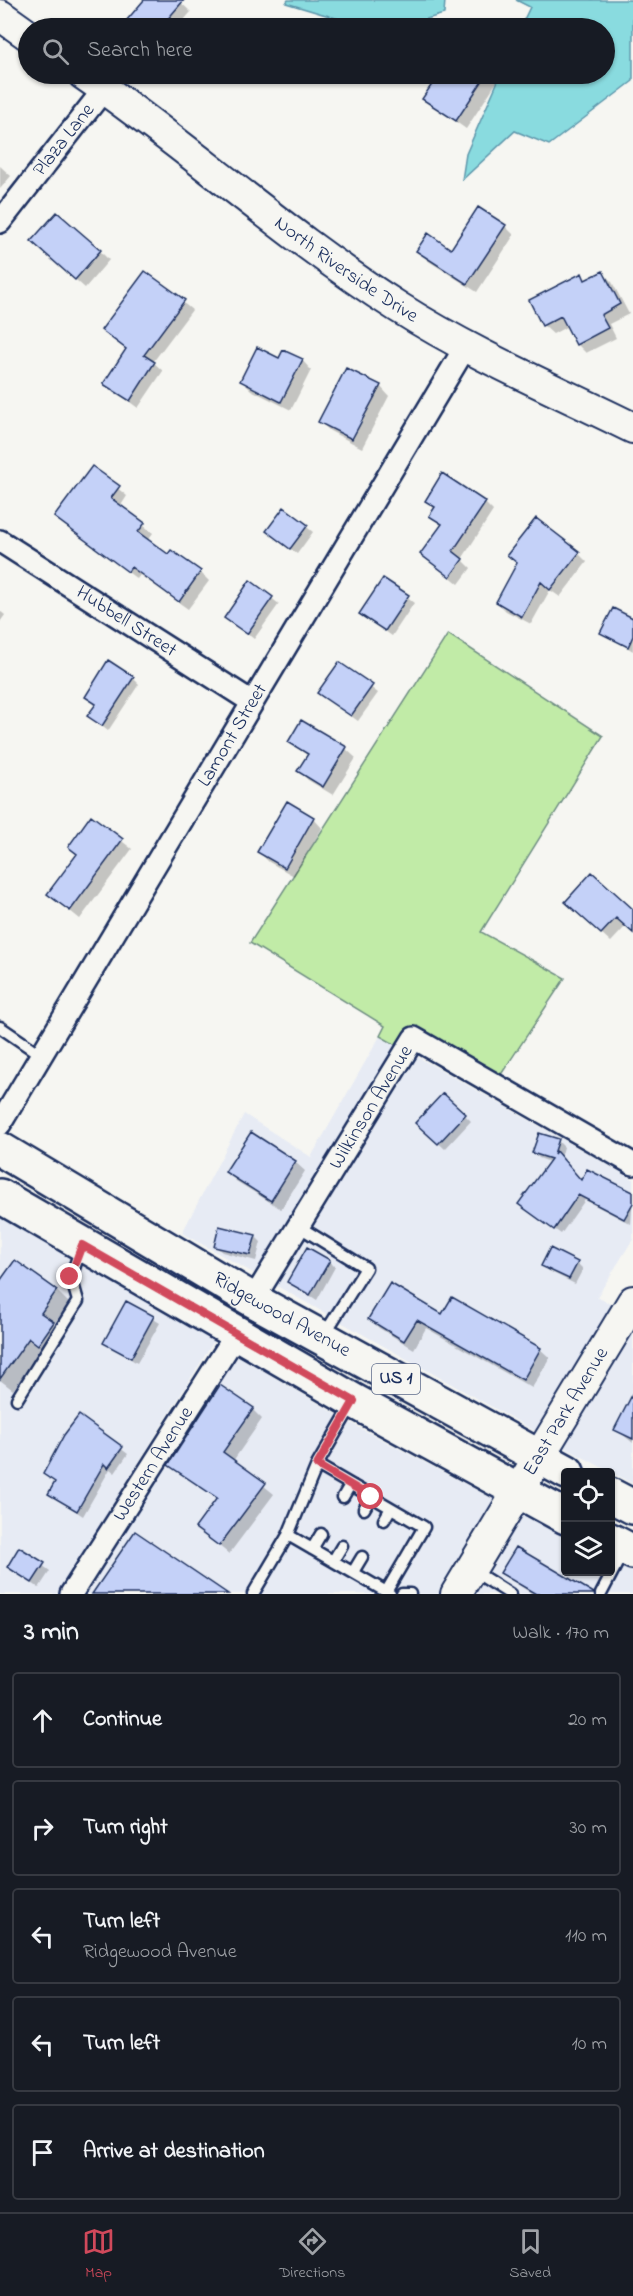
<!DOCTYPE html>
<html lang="en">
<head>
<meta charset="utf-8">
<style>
	body { margin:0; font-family:"Indie Flower",sans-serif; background:#242831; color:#f1f3f6 }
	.controls { position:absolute; right:18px; bottom:18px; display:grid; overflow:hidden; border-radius:6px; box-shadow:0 2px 4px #0004 }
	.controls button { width:54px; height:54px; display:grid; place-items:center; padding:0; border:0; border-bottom:2px solid #363941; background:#171b24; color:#f1f3f6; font:30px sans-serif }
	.stop { position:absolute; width:18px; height:18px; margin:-14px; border:4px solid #d1495b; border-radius:50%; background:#fff }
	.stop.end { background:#d1495b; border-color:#fff; box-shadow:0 2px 6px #0008 }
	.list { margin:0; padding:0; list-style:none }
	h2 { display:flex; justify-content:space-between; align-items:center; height:78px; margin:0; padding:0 24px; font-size:26px }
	h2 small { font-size:20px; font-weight:400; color:#9ea1a6 }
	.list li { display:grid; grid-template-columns:39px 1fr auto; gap:18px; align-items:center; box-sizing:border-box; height:96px; margin:0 12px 12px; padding:0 12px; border:2px solid #363941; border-radius:6px }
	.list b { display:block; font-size:22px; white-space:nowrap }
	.list p { margin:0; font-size:20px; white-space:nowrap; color:#9ea1a6 }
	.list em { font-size:20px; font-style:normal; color:#9ea1a6 }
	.icon { flex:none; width:33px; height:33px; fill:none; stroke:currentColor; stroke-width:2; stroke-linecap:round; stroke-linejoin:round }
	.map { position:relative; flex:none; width:633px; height:1594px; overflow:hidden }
	.search { position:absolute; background:#171b24; box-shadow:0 2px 4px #0004; left:18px; right:18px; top:18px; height:66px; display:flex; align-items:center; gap:15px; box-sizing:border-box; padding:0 21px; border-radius:33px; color:#9ea1a6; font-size:22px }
	.sheet { height:618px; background:#171b24 }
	nav { display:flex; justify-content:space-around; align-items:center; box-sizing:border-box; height:84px; border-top:2px solid #363941; background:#171b24; font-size:16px; color:#9ea1a6 }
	nav a { display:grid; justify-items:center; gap:3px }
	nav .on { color:#d1495b }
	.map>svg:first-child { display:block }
	.built { fill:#e7ebf4 }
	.green { fill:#c1eba7; stroke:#6e8d82; stroke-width:1.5 }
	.water { fill:#89dbdf; stroke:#5d96ab; stroke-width:1.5 }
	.shadow { fill:#0003 }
	.building { fill:#c4d1f8; stroke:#1b2f5e; stroke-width:1.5 }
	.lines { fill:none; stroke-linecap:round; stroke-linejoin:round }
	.lane-casing { stroke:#1b2f5e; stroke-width:15 }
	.street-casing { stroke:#1b2f5e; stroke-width:26 }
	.secondary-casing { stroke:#1b2f5e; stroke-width:34 }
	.primary-casing { stroke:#1b2f5e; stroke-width:38 }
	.lane { stroke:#f6f6f2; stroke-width:10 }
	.street { stroke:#f6f6f2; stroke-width:21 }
	.secondary { stroke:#f6f6f2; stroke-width:30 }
	.primary { stroke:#f6f6f2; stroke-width:33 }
	.route { stroke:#d1495b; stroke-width:8 }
	.labels { text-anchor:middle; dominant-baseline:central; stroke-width:4.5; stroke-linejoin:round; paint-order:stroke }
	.shield { fill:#f6f6f2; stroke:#5d6b8a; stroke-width:1.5 }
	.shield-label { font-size:18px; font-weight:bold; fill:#1b2f5e }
	.street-label { font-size:20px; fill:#1b2f5e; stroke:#f6f6f2 }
</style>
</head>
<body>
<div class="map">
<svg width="633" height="1594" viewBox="0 0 633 1594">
	<rect width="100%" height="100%" fill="#f6f6f2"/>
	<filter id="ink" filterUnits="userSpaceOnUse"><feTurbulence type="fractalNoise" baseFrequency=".0167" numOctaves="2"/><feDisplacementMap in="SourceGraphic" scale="12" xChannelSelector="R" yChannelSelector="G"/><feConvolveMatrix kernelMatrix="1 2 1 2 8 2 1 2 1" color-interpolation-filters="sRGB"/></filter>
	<g filter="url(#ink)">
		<path class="built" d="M380 1036 396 1045 255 1274 182 1233 244 1114 311 1157Z
			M416 1056 633 1179V1239L597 1297 616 1307 540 1434 275 1285Z
			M0 1214 214 1341 57 1594H0Z
			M633 1322V1484L560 1445Z
			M233 1353 360 1428 499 1502 443 1594H84Z
			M519 1512 565 1534 566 1572H610L611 1556 633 1567V1594H469Z"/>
		<path class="green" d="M448 634 603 736 481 932 565 978 500 1076 418 1028 405 1031 396 1045 380 1036 385 1026 250 943Z"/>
		<path class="water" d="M288 0H445L444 14 396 28H369L286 3Z
			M516 0H633V81L549 145 515 131 462 180 466 154 501 74H604V28H520L530 7Z"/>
		<path class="shadow" d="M146 0H178L191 12 177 28H122Z
			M441 74H502L466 129 424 99Z
			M0 166 11 176 0 189Z
			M505 226 514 235 477 292 427 260 418 250 451 251Z
			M42 250 100 251 109 260 85 288Z
			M146 273 192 310 153 362 163 371 138 408 105 384 127 350 103 330Z
			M603 273 612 282 629 314 609 324 616 338 586 353 577 344 568 326 553 334 543 325 581 275 587 281Z
			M302 360 311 370 291 410 251 390 242 381Z
			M380 386 389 396 362 448 330 431 320 422Z
			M93 468 127 496 120 507 153 533 147 541 168 556 200 572 209 581 188 609 140 575 137 579 56 517Z
			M426 500 485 503 493 511 462 559 471 568 459 584 422 554 442 526 431 516 435 509Z
			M284 509 313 532 297 554 268 531Z
			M579 554 587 562 560 597 550 590 531 624 506 611 497 602 518 564 509 555Z
			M383 580 414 603 392 636 361 614Z
			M251 582 279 604 254 639 226 617Z
			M0 611 5 615 0 622Z
			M633 620V651L602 632Z
			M340 664 378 693 358 721 319 693Z
			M133 678 139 684 108 731 89 716 97 705 86 696Z
			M302 722 346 749 356 758 333 795 308 780 299 771 308 756 290 742Z
			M91 817 132 849 80 919 49 894 78 855 69 847Z
			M313 818 322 828 294 876 269 862 259 852Z
			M577 911H633V932L626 926 611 942Z
			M444 1095 471 1121 445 1149 417 1123Z
			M251 1134 295 1162 305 1171 281 1209 236 1181 227 1171Z
			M558 1141 564 1147 561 1158 581 1182 633 1194 631 1224 585 1200 561 1234 520 1204 550 1162 539 1158 533 1152Z
			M255 1236 261 1242 256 1261 222 1252 215 1246Z
			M329 1261 335 1267 317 1300 289 1282Z
			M15 1262 57 1291 69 1303 54 1324 65 1336 51 1356 42 1349 13 1390 0 1380V1284Z
			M577 1263 583 1269 575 1284 549 1271 543 1265Z
			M127 1303 160 1323 137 1363 105 1343Z
			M443 1316 540 1349 550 1358 532 1388 426 1328 414 1349 379 1328 370 1319Z
			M633 1397V1443L616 1429Z
			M253 1410 262 1419 233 1461 274 1494 229 1554 196 1527 217 1499 170 1464Z
			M79 1417 128 1454 115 1473 110 1469 83 1516 50 1494 56 1483 45 1474Z
			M20 1549 50 1571 39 1588 9 1567Z
			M502 1573 591 1594H532Z"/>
		<path class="building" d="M144 0H184L160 28H120Z
			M439 74H487L456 121 422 99Z
			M478 207 506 225 467 284 416 251 428 233 451 249Z
			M57 212 101 250 75 280 31 241Z
			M145 271 185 300 144 355 155 362 130 401 103 384 126 349 101 330Z
			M603 271 620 304 601 315 608 328 576 345 561 316 542 326 529 300 582 273 585 280Z
			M257 347 279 358 283 350 303 359 281 402 240 381Z
			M346 368 381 385 352 439 318 422Z
			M92 466 120 486 111 498 145 523 138 532 168 554 171 550 201 571 179 602 131 567 128 572 54 517Z
			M442 473 486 502 453 551 463 559 450 577 420 554 442 524 429 516 435 507 425 501Z
			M284 507 308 525 290 549 266 531Z
			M536 518 580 552 550 590 541 582 522 617 496 602 517 563 507 555Z
			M383 578 409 595 385 631 359 614Z
			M250 580 273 597 247 634 224 618Z
			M613 608 633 618V636L628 647 600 633Z
			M108 660 134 677 102 726 87 716 96 704 85 697Z
			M339 662 373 685 351 716 317 693Z
			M301 720 347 747 323 787 297 771 308 754 288 742Z
			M287 801 314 817 285 868 257 852Z
			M91 815 123 839 70 911 47 894 77 854 68 847Z
			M592 872 633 909V933L616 918 601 934 565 902Z
			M443 1093 466 1114 438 1144 415 1123Z
			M251 1132 296 1161 271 1201 225 1172Z
			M539 1133 559 1139 554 1154 556 1151 581 1180 587 1169 633 1192V1203L624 1219 578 1195 554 1230 518 1204 551 1159 532 1153Z
			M219 1226 256 1235 250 1255 214 1247Z
			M307 1247 330 1260 310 1295 287 1282Z
			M550 1248 578 1262 569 1279 541 1266Z
			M15 1260 57 1290 41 1313 54 1322 38 1345 29 1338 0 1379V1281Z
			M390 1283 442 1314 452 1297 541 1348 523 1380 417 1320 404 1341 368 1319Z
			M126 1301 154 1316 131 1358 103 1343Z
			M220 1385 254 1408 223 1452 266 1483 219 1546 195 1528 217 1498 168 1465Z
			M633 1393V1439L614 1430Z
			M79 1415 123 1447 108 1468 104 1464 77 1511 48 1494 55 1482 43 1474 64 1435Z
			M135 1531 228 1594H92Z
			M19 1547 45 1563 32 1583 7 1567Z
			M516 1547 594 1593V1594H536L500 1573Z"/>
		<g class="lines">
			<defs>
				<path id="lane" d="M0 1027 41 1055
					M298 1226 366 1268 324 1335
					M17 1399 78 1301 71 1277 81 1248
					M317 1465 424 1527 386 1592
					M343 1497 350 1485
					M364 1509 371 1497
					M384 1520 391 1508
					M288 1535 390 1594
					M312 1549 321 1534
					M333 1561 342 1546
					M472 1570 510 1594
					M353 1572 362 1557
					M253 1594 288 1535 317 1465 353 1403
					M402 1594H410
					M601 1594 623 1552"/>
				<g id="street">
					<path id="s1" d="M0 222 105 88"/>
					<path id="s2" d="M0 541 252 702"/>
					<path id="s3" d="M0 1124 466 346"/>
					<path id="s4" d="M253 1300 414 1038 633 1164"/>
					<path id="s5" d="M71 1594 237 1333"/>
				</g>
				<g id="secondary">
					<path d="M0 15 28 35"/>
					<path id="s6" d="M83 74C190 148 288 237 398 307 472 354 554 389 633 428"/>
					<path id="s7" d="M456 1594 633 1301"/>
				</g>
				<g id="primary">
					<path id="s8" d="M0 1149 253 1300 567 1472"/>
					<path d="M0 1196 354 1401 566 1517"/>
					<path d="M610 1495 633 1507"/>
					<path d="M610 1540 633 1552"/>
				</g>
			</defs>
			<use href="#lane" class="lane-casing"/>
			<use href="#street" class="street-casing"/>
			<use href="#secondary" class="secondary-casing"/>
			<use href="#primary" class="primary-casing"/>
			<use href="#lane" class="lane"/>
			<use href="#street" class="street"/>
			<use href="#secondary" class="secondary"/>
			<use href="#primary" class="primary"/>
		</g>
	</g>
	<g class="lines" filter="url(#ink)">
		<path class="route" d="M70 1277 82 1245 354 1401 317 1465 371 1497"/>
	</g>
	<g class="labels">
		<rect class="shield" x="372" y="1364" width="48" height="30" rx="4.5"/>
		<g class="shield-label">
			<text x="396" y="1379">US 1</text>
		</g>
		<g class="street-label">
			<text stroke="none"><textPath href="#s1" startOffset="104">Plaza Lane</textPath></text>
			<text stroke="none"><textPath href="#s6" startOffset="328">North Riverside Drive</textPath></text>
			<text stroke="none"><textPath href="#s2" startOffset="150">Hubbell Street</textPath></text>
			<text stroke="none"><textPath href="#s3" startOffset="453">Lamont Street</textPath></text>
			<text stroke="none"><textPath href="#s4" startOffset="226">Wilkinson Avenue</textPath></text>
			<text stroke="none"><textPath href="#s8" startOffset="327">Ridgewood Avenue</textPath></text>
			<text stroke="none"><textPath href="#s7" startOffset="213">East Park Avenue</textPath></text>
			<text stroke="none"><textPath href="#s5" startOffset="154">Western Avenue</textPath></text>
		</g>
	</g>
</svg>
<div class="controls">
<button><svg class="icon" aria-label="locate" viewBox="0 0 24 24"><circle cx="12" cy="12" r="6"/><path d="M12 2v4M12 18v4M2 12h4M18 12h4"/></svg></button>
<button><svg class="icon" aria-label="layers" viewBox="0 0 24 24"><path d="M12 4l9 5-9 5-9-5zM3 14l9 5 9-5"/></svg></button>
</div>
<div class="stop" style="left:371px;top:1497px"></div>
<div class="stop end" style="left:70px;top:1277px"></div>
<div class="search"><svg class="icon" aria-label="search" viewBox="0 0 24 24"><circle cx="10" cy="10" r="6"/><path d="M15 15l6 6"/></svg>Search here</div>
</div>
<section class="sheet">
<h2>3 min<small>Walk · 170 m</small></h2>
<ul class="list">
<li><svg class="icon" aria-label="ahead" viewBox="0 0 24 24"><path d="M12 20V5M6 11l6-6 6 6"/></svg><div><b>Continue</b></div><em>20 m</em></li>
<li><svg class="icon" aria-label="right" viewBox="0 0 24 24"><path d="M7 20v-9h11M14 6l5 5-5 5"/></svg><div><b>Turn right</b></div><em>30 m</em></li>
<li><svg class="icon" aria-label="left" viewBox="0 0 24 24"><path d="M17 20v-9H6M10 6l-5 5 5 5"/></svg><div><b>Turn left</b><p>Ridgewood Avenue</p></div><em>110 m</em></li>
<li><svg class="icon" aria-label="left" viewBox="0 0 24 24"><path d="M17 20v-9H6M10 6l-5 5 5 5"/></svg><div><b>Turn left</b></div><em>10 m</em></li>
<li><svg class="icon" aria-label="arrive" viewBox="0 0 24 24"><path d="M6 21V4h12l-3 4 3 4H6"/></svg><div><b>Arrive at destination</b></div></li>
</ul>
</section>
<nav>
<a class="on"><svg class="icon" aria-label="map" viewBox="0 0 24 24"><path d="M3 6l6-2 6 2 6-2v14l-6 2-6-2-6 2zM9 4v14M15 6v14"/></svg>Map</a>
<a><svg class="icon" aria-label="directions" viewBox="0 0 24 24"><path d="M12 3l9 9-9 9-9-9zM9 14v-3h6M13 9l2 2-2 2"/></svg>Directions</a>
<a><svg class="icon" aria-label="saved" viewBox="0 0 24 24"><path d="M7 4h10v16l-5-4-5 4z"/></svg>Saved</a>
</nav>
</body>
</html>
